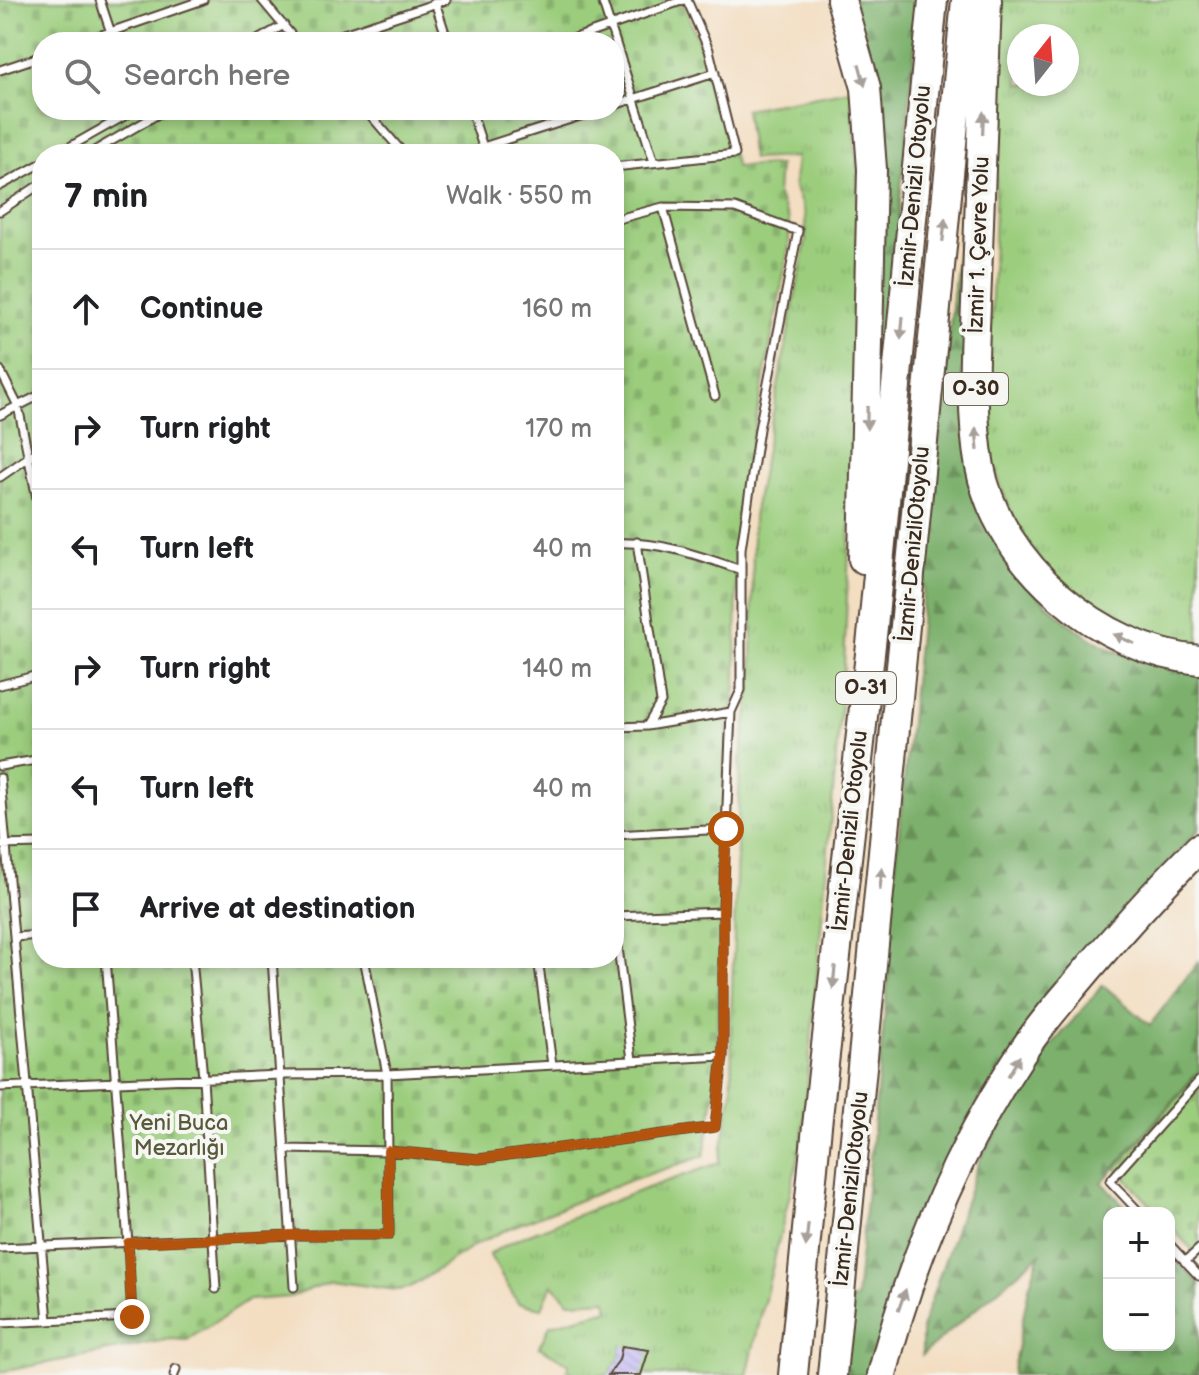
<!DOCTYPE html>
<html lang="en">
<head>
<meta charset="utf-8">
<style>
	body { margin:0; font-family:"Balsamiq Sans",sans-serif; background:#f6f6f6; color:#202124 }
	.controls { position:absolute; right:24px; bottom:24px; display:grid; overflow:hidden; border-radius:16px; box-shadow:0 4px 12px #0003 }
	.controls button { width:72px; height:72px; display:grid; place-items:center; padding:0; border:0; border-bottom:2px solid #e0e0e0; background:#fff; color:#202124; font:40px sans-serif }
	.compass { position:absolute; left:1007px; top:24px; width:72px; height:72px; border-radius:50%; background:#fff; box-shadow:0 4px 12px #0003; rotate:17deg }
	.stop { position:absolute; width:24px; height:24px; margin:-18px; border:6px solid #b45309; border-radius:50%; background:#fff }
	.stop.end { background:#b45309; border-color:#fff; box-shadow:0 2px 8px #0008 }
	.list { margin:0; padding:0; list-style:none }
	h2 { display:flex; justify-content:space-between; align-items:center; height:104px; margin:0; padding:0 32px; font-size:34px }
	h2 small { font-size:26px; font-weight:400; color:#757577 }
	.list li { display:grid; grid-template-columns:52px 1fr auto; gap:24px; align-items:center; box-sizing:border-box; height:120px; padding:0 32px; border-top:2px solid #e0e0e0 }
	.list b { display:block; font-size:30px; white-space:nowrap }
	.list em { font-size:26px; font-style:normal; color:#757577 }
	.icon { flex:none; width:44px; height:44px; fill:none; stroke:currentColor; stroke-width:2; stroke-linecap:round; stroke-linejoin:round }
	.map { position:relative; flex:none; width:1199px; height:1375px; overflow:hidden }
	.search { position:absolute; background:#fff; box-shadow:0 4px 12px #0003; left:32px; top:32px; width:592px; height:88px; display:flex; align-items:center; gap:20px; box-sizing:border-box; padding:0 28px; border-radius:32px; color:#757577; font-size:30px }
	.panel { position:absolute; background:#fff; box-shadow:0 4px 12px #0003; left:32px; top:144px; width:592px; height:824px; border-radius:32px }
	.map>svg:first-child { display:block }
	.grass { fill:url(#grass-tufts); stroke:#6b7c4e; stroke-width:2; fill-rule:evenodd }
	.forest { fill:url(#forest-firs); stroke:#5c6d45; stroke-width:2 }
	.cemetery { fill:url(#cemetery-stones); stroke:#6b7c4e; stroke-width:2; fill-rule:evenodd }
	.building { fill:url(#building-back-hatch) }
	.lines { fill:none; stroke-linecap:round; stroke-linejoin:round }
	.lane-casing { stroke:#574537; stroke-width:11 }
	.highway-casing { stroke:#574537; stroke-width:32 }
	.lane { stroke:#fff; stroke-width:7 }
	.highway { stroke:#fff; stroke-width:28 }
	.oneway { fill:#a79f9a }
	.route { stroke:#b45309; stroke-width:10 }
	.labels { text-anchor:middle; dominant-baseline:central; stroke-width:8; stroke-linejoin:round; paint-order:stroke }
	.shield { fill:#f6f6f2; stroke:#73675e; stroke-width:2 }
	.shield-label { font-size:20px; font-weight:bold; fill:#3b2a1e }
	.street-label { font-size:22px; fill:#3b2a1e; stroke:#f6f6f2 }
	.park-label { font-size:22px; fill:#585b3a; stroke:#f6f6f2 }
</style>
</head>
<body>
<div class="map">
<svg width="1199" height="1375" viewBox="0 0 1199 1375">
	<defs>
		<pattern id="grass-tufts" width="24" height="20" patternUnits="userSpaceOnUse" patternTransform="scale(2)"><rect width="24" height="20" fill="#9bcd7d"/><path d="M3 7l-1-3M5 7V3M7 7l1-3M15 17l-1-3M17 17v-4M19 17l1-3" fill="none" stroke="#86b06c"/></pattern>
		<pattern id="forest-firs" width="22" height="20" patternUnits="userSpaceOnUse" patternTransform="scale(2)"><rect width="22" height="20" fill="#7cb06c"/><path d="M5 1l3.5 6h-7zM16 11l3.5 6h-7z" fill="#678f58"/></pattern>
		<pattern id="cemetery-stones" width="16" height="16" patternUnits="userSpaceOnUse" patternTransform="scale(2)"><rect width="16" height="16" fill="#9bcd7d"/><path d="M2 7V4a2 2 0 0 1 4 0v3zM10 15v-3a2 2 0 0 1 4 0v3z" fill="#86b06c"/></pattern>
		<pattern id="building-back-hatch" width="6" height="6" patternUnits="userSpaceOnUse" patternTransform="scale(2)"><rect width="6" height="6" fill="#bdb4f7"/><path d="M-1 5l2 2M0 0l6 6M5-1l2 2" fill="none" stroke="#9b93c7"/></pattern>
	</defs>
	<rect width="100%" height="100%" fill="#f6f6f2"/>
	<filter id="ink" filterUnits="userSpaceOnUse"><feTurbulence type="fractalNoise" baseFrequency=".0125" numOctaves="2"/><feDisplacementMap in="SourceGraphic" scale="16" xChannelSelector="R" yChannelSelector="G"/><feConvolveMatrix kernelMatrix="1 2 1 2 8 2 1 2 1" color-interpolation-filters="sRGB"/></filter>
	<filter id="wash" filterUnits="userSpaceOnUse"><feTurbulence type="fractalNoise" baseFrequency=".006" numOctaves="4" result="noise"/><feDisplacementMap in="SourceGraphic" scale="32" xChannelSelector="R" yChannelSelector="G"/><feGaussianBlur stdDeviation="1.8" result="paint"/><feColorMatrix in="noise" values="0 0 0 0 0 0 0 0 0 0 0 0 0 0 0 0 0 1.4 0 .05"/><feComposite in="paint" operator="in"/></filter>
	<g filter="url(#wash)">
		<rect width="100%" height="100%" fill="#f3dec2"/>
		<path class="grass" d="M1002 0H1199V646C1165 644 1135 631 1107 614 1096 607 1084 602 1075 595 1030 560 1001 502 990 447 987 428 989 406 989 386ZM1019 36H1067V84H1019Z
			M850 90 858 171 855 400 844 669 802 1142 747 1375H641L622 1346 619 1360 608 1375H578L567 1370 569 1364 539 1347 550 1325 609 1310 607 1300 569 1302 552 1284 542 1308 518 1303 489 1254 519 1238 642 1190 719 1163 732 1092 731 1020 740 763 752 685 753 517 806 240 805 214 794 186 796 157 752 159 745 109Z"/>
		<path class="forest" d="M853 0H919L877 443Z
			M972 108 991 532C1025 590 1077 643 1144 661 1162 665 1181 668 1199 672V830L1131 902 982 1096 937 1174 897 1269 870 1375H844L851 1300H856L889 971 885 970Z
			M1199 961V1071L1102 1182 1131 1213H1109V1345H1169V1252L1199 1283V1375H1012L1029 1287 1040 1254 922 1355V1326L980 1159 1041 1058 1103 985 1150 1025Z"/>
		<path class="cemetery" d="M0 0H682L708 65 736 167 779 165 777 194 789 221V247L737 519 736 685 724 761 716 1085 704 1156 628 1181 507 1229 477 1244 409 1288 397 1290 331 1281 290 1297 249 1300 187 1340 171 1339 0 1372ZM42 42H614V110H42ZM42 154H614V958H42Z
			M1199 1074V1257L1169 1225V1213H1158L1116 1168Z"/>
		<g id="blocks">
			<path class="building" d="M622 1346 649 1350 641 1375H608L619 1360Z"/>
		</g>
	</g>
	<g filter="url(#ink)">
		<use href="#blocks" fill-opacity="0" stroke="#574537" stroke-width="2"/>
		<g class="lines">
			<defs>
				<path id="lane" d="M100 0 114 42
					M262 0 292 36 282 42
					M602 0 654 162
					M435 2 448 42
					M81 42 203 0
					M254 42 284 25
					M319 42 446 0
					M564 42 684 0
					M0 70 42 56
					M614 105 715 73
					M366 110 404 154
					M471 110 483 147
					M57 154 135 110
					M89 154 165 110
					M475 154 483 147 599 110
					M614 167 735 154 709 50 687 0
					M0 186 42 163
					M0 211 42 183
					M614 220 663 207 715 396
					M0 370 18 406 42 523
					M0 415 42 394
					M0 477 42 448
					M614 543C660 541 698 555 741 570
					M0 685 42 674
					M647 726 731 712 741 690V549L759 429 798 231 735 208 663 207
					M614 727 647 726 661 702 637 542
					M0 766 42 759
					M0 778 48 1321
					M614 835 726 829 731 712
					M0 845 42 844
					M614 915 632 1060
					M614 916 723 912
					M14 937 42 935
					M192 958 203 1078 216 1289
					M272 958 294 1287
					M538 958 552 1065
					M0 1087 280 1075 387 1074 723 1056
					M285 1149 388 1151 479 1159 715 1127 723 1056V912L726 829
					M1140 1213 1110 1181 1199 1081
					M1169 1244 1199 1276
					M0 1248 291 1235H389L387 1074 364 958
					M1185 1262 1199 1249
					M0 1323 132 1317 128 1243 106 958
					M174 1375 176 1369"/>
				<path id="highway" d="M841 0 866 88 872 169 863 559
					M987 0C984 93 980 186 977 279 975 339 969 409 980 467 999 565 1101 651 1199 660
					M793 1375 817 1126 873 627 933 0
					M832 1375 966 0
					M882 1375C911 1259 955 1155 1021 1054 1036 1030 1055 1008 1073 987 1113 939 1155 892 1199 848"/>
			</defs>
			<use href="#lane" class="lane-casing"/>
			<use href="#highway" class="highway-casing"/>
			<use href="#lane" class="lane"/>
			<use href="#highway" class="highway"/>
		</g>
		<defs><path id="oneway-solid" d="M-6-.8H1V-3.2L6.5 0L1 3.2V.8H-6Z" transform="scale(2)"/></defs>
		<g class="oneway">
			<use href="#oneway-solid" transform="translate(862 75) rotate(75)"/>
			<use href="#oneway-solid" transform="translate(983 123) rotate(-88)"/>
			<use href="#oneway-solid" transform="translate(944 230) rotate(-84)"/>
			<use href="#oneway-solid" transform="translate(902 328) rotate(95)"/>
			<use href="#oneway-solid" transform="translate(867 418) rotate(91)"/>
			<use href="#oneway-solid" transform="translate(977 439) rotate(-95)"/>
			<use href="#oneway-solid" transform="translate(1124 639) rotate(-156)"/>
			<use href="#oneway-solid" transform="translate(881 879) rotate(-84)"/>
			<use href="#oneway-solid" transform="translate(834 977) rotate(96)"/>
			<use href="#oneway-solid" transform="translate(1014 1066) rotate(-60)"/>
			<use href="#oneway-solid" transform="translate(807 1235) rotate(96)"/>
			<use href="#oneway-solid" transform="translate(902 1300) rotate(-71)"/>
		</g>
	</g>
	<g class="lines" filter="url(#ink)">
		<path class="route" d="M132 1317 128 1243 291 1235H389L388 1151 479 1159 715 1127 723 1056V912L726 829"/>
	</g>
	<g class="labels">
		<g class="shield">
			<rect x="944" y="373" width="64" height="32" rx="6"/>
			<rect x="836" y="672" width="60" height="32" rx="6"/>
		</g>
		<g class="shield-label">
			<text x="976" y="389">O-30</text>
			<text x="866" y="688">O-31</text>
		</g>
		<g class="street-label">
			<text transform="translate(915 186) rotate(-85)">İzmir-Denizli Otoyolu</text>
			<text transform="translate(979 245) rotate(-88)">İzmir 1. Çevre Yolu</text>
			<text transform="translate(914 544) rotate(-85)">İzmir-DenizliOtoyolu</text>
			<text transform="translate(850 831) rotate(-84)">İzmir-Denizli Otoyolu</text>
			<text transform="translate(851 1189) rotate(-84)">İzmir-DenizliOtoyolu</text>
		</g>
		<g class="park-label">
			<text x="179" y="1123">Yeni Buca<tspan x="179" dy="25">Mezarlığı</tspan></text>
		</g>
	</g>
</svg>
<div class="controls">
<button>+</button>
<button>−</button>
</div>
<svg class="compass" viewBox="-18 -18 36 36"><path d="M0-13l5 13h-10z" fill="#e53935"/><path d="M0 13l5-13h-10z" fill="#757577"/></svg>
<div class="stop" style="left:726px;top:829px"></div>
<div class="stop end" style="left:132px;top:1317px"></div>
<div class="search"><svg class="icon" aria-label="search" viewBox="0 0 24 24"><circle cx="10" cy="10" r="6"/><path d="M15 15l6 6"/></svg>Search here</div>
<section class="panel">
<h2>7 min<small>Walk · 550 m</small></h2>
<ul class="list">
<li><svg class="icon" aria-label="ahead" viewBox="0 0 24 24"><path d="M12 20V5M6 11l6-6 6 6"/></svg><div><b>Continue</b></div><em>160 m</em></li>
<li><svg class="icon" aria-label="right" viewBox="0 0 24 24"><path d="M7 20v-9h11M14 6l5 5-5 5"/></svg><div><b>Turn right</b></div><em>170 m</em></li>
<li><svg class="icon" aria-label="left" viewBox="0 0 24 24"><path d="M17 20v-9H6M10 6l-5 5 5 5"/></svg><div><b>Turn left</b></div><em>40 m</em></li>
<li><svg class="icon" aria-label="right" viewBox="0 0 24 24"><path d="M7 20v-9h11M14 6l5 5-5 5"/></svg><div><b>Turn right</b></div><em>140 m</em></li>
<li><svg class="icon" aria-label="left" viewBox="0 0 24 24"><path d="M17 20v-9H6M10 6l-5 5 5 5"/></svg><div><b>Turn left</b></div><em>40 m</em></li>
<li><svg class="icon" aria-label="arrive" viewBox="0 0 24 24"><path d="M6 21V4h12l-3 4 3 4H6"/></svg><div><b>Arrive at destination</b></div></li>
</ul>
</section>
</div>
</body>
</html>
